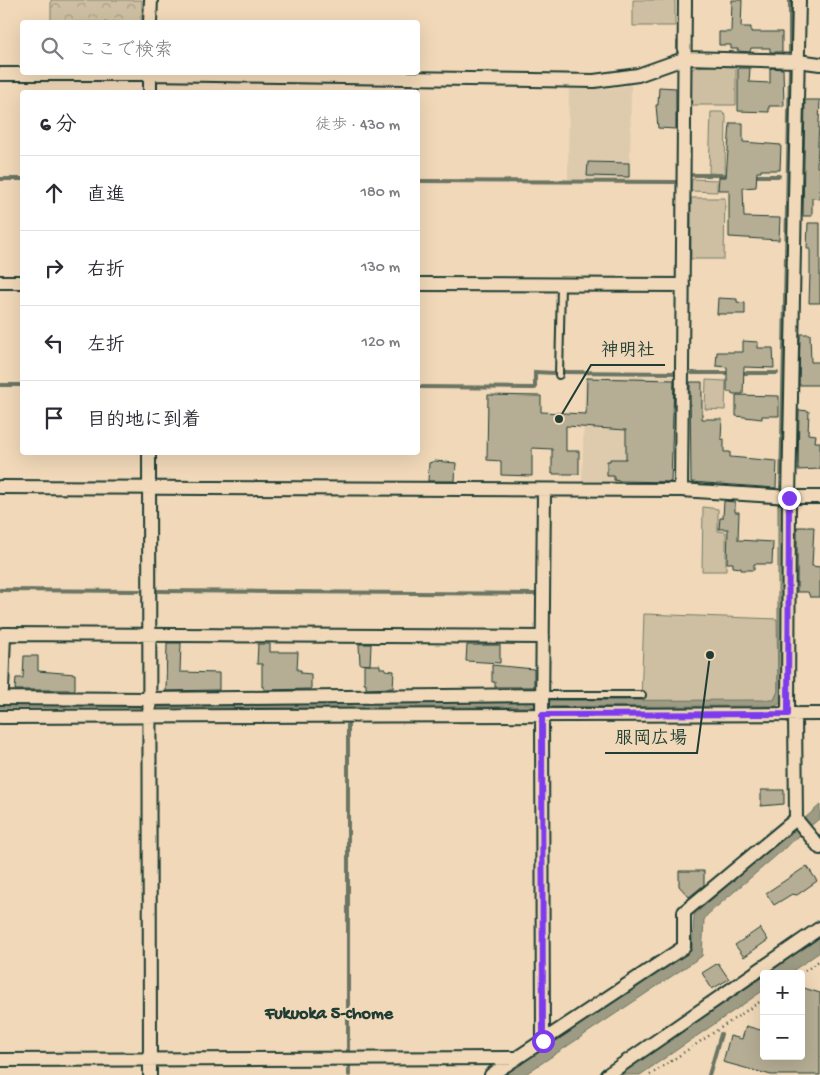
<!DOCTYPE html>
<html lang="ja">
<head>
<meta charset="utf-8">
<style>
	body { margin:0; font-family:"Gochi Hand","Klee One",sans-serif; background:#f2f2f3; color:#2b2b33 }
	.controls { position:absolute; right:15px; bottom:15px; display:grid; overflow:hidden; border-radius:5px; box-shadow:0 5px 20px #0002 }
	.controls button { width:45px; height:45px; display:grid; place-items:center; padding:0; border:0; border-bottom:1px solid #e1e1e2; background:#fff; color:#2b2b33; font:25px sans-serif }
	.stop { position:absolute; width:15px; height:15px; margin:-11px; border:4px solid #7c3aed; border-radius:50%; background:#fff }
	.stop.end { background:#7c3aed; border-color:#fff; box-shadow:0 1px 5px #0008 }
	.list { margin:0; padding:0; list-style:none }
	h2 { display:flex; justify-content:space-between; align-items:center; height:65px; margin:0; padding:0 20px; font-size:21px }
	h2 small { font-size:16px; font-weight:400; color:#7c7c81 }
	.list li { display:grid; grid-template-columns:32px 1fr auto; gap:15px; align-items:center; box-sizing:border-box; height:75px; padding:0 20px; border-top:1px solid #e1e1e2 }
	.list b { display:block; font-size:19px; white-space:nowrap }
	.list em { font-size:16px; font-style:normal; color:#7c7c81 }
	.icon { flex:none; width:28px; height:28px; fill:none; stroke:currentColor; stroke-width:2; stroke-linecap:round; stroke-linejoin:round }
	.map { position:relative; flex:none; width:820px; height:1075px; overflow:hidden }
	.search { position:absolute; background:#fff; box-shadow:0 5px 20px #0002; left:20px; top:20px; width:400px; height:55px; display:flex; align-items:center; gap:12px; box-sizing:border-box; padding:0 18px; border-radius:5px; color:#7c7c81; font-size:19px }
	.panel { position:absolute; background:#fff; box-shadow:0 5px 20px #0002; left:20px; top:90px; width:400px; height:365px; border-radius:5px }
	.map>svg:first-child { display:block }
	.built { fill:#decbad }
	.park { fill:url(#park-crowns); stroke:#767e6b }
	.garden { fill:#cebfa2; stroke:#767e6b }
	.water { fill:#9d9b83; stroke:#6b7563 }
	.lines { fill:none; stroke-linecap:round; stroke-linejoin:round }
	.stream { stroke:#6b7563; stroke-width:4 }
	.building { fill:#b5ad94; stroke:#1f3d34 }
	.lane-casing { stroke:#1f3d34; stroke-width:10 }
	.street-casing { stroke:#1f3d34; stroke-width:16 }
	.path { stroke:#1f3d34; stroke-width:2.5; stroke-dasharray:1 4; stroke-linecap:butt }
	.lane { stroke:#f0d8b8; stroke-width:6 }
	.street { stroke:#f0d8b8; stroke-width:12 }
	.route { stroke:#7c3aed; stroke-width:6 }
	.labels { text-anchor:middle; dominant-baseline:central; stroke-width:4.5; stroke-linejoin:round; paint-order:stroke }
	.neighbourhood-label { font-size:18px; font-weight:bold; fill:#1f3d34; stroke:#f0d8b8 }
	.leader { fill:none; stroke:#1f3d34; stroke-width:2 }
	.callout-dot { fill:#1f3d34; stroke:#f0d8b8; stroke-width:2 }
	.callout-label { font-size:18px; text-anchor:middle; font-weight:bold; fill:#1f3d34; stroke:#f0d8b8; stroke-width:4.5; stroke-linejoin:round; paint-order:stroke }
</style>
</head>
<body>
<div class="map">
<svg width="820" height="1075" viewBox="0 0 820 1075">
	<defs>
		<pattern id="park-crowns" width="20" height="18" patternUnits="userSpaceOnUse" patternTransform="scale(1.25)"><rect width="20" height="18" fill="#cebfa2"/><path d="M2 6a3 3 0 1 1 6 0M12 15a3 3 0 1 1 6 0" fill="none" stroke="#a79c85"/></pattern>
	</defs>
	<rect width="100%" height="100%" fill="#f0d8b8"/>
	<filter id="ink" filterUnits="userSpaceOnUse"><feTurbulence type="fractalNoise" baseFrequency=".02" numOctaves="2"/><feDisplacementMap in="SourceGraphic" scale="10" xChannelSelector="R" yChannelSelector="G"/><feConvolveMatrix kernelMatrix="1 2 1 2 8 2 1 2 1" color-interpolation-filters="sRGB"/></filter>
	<g filter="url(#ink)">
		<path class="built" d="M631 85 630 179H568L569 89 613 88Z
			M675 376 674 480 670 485 582 484 585 377Z"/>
		<path class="park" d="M51 0H142V22H51Z"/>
		<path class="garden" d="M633 0H675V26H633Z
			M736 64V105H690L691 71 695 67Z
			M711 112H722L726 116 725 174 709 173Z
			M692 179 717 180V192L691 191Z
			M691 198H725L724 259H691Z
			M706 380 726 381 725 410 705 409Z
			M703 507 718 509V531L726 532V571H702Z
			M644 614 777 619 778 691 774 701H641Z"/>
		<path class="water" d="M778 504H782V703L775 706 0 708V702L774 700 778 691Z
			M820 805V818L707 915 704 920 702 956 524 1075H505L692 950 694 915Z
			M820 937V952L788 974H767Z
			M764 976V990L640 1075H619Z"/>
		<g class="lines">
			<path class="stream" d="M678 52V42
				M790 52V0
				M693 175H729
				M754 176H779
				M0 179H22
				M418 181 677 182
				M564 372 675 373
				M692 373H732
				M739 373H777
				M0 385H22
				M418 387 535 388V372L554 373
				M781 487 790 69
				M0 590 139 591
				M157 591 536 594
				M348 1053V725
				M349 1075V1064
				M709 1075 721 1034"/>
		</g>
		<path class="building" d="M732 0H742L741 27H751V32H782V52H770V48H751L750 52 738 51V49H731V45H719V32H731Z
			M738 68H750L749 82 770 83V68L783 69 784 106H769V112L738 111Z
			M659 87 676 88V129L658 128 656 105H658Z
			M805 100H820L817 167H820V199L812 198V216H803Z
			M730 123H743V142L781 145 780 170H761V172H757L756 187 743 188 744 217 780 218 779 240 729 237V190H718L719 177H726Z
			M588 162 629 163V177L587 176Z
			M808 223H820V303H809L810 273V249H807Z
			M718 298 737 299V302L745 303V314H717Z
			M800 334H810L811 362H820V385H799Z
			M743 341 758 342V348H773L774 368 744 367 743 394H732V392H727V367L716 366 717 352H743Z
			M587 378 674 380 671 482 619 481 614 480V476H607V461H610V459H626V430L566 426V451H579V474H552V449L532 448V476L501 475V461L487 460 488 395 541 396V412L586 414Z
			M690 382H702V419H722L721 439H724V452H730V457L777 461 776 488 691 482Z
			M736 395 779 396V416H762V419L736 416Z
			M799 410 809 411 808 434 816 435 815 442H820V469L798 470Z
			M435 461 456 463 455 481H428L429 463Z
			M724 501 735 502V512H739L738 540 773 542 772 564H754V570H741V568L733 567V563H727L728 529H719L720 518H723Z
			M797 527H814L812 566 820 567V597H810L808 592H797Z
			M167 643H181L180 672 219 673V690L166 691Z
			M258 644H270V652H298L297 670H301V673L311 674V689L264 690V687H262V664H257Z
			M359 644H371L370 665 360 664Z
			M467 645H500V663L466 661Z
			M24 656H38V671L75 674V690H15L16 678H23Z
			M364 665H380V668H385V670L394 671 393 688 366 689V683H364Z
			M492 665 534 669V687H495V682H492Z
			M761 790H784V804L761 806Z
			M807 866 817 881 797 895 792 894 774 905 766 893Z
			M679 871H704V885L689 897 679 886Z
			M760 928 768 940 744 957 735 945Z
			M718 963 729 979 712 989 702 973Z
			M804 988 820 993V1075H771L723 1062 730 1036 742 1039 746 1026 764 1031V1056H801V999Z"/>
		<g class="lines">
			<defs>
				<path id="lane" d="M559 375 561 285
					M542 695H642"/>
				<path id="street" d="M150 22 151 0
					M0 74H150L594 81 638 75 686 58 798 61 820 64
					M150 92V72
					M0 282H22
					M418 284 683 285
					M149 452 150 1075
					M0 487 681 490 789 497H820
					M681 490 685 0
					M0 692 2 690 4 634 543 637
					M0 698 148 699 542 695
					M788 714 789 497 799 0
					M0 717 820 714
					M796 819 820 848
					M543 1041 542 715 544 491
					M0 1060 517 1058
					M491 1075 684 947V912L796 819 795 714
					M607 1075 820 928"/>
			</defs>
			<use href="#lane" class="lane-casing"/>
			<use href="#street" class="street-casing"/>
			<path class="path" d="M801 974 820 960
				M650 1075 764 999"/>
			<use href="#lane" class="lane"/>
			<use href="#street" class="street"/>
		</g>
	</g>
	<g class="lines" filter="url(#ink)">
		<path class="route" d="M543 1041 542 715 788 714 789 498"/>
	</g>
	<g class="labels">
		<g class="neighbourhood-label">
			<text x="329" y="1014">Fukuoka 5-chome</text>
		</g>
	</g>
	<path class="leader" d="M559 419L591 365H665M710 655L697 753H605"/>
	<g class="callout-dot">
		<circle cx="559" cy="419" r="5"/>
		<circle cx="710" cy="655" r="5"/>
	</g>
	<g class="callout-label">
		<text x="628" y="355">神明社</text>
		<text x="651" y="743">服岡広場</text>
	</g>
</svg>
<div class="controls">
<button>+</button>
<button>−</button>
</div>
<div class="stop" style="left:543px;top:1041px"></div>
<div class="stop end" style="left:789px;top:498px"></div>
<div class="search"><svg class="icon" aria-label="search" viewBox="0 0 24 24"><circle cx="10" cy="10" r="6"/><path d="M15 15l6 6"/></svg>ここで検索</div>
<section class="panel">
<h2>6 分<small>徒歩 · 430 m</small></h2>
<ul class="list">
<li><svg class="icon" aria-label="ahead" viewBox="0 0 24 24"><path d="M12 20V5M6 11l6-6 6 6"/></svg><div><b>直進</b></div><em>180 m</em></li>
<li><svg class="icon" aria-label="right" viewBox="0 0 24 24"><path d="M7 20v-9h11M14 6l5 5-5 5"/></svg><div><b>右折</b></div><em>130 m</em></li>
<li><svg class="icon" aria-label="left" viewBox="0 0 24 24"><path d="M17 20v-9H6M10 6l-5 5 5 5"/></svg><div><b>左折</b></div><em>120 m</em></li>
<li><svg class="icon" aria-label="arrive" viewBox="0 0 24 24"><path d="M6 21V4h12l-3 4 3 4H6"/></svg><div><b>目的地に到着</b></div></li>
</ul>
</section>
</div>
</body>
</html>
